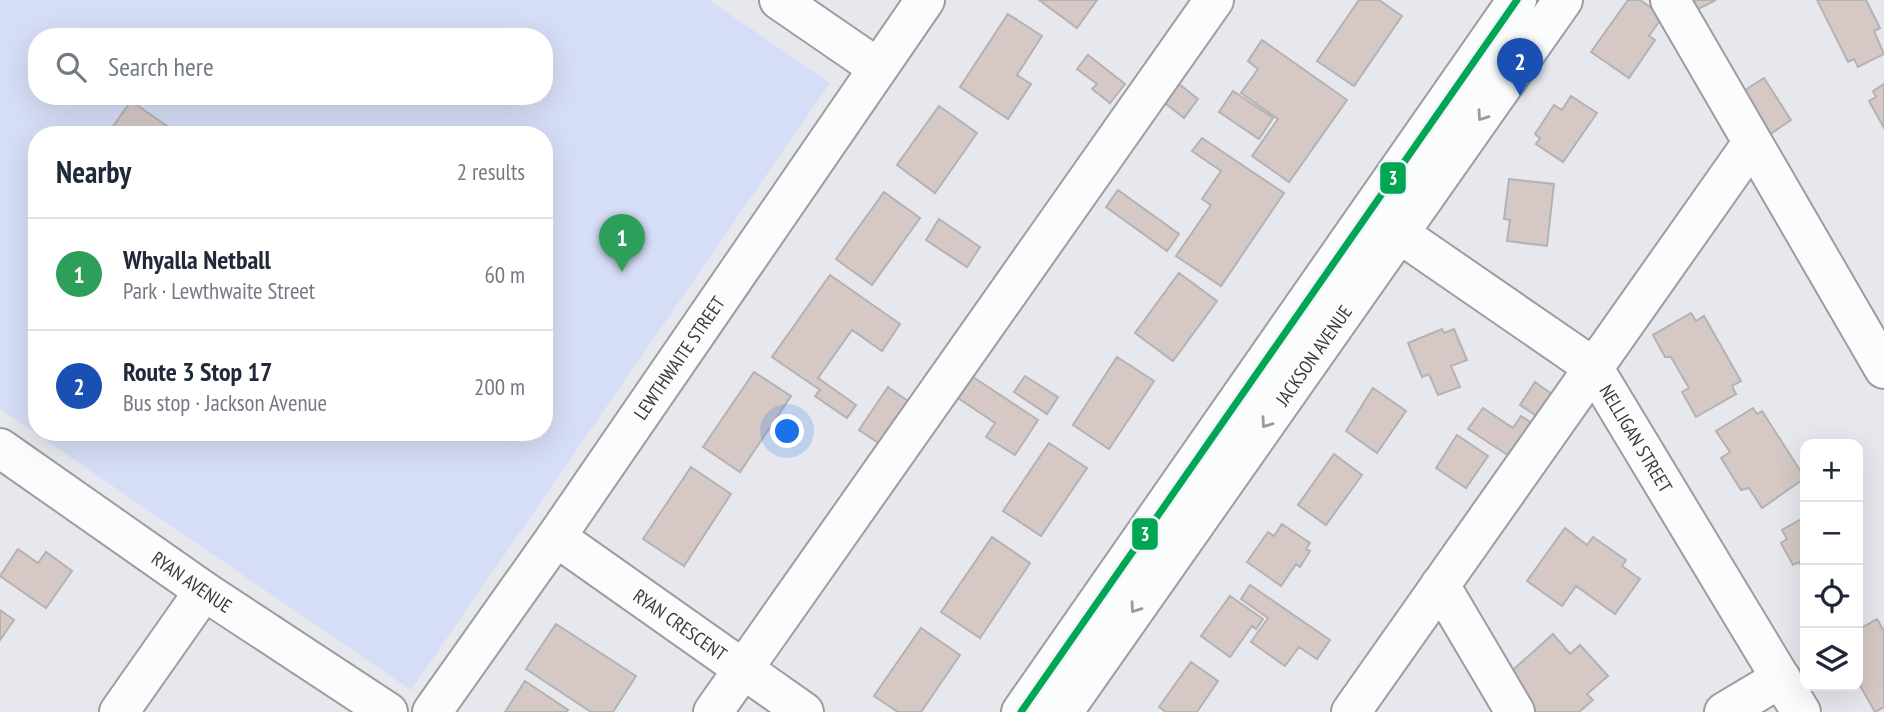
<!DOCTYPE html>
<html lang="en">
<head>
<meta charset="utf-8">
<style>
	body { margin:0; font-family:"PT Sans Narrow",sans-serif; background:#f2f2f3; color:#1f2937 }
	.controls { position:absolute; right:21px; bottom:21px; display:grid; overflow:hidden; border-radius:14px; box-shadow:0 7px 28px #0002 }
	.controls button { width:63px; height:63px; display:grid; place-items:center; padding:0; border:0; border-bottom:2px solid #e0e1e3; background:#fff; color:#1f2937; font:35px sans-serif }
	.you { position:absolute; left:788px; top:432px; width:24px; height:24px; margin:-18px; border:5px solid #fff; border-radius:50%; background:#1a73e8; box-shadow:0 0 0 10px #1a73e833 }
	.badge { display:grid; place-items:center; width:46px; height:46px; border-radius:50%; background:#111827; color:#fff; font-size:23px; font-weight:700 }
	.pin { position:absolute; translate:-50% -58px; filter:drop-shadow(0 2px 4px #0008) }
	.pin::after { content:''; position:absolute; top:37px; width:24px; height:21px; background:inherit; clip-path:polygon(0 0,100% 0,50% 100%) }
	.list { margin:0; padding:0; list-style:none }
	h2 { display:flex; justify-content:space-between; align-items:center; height:91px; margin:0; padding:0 28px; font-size:30px }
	h2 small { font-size:23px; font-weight:400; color:#747a83 }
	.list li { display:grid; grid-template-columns:46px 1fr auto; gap:21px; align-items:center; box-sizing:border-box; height:112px; padding:0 28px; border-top:2px solid #e0e1e3 }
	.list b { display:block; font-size:26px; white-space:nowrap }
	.list p { margin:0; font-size:23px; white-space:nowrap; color:#747a83 }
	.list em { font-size:23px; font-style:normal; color:#747a83 }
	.icon { flex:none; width:38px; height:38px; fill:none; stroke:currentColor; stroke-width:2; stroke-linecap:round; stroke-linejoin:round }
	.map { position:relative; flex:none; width:1884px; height:712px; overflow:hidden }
	.search { position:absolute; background:#fff; box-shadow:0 7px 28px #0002; left:28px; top:28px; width:525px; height:77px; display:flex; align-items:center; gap:18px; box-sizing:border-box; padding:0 24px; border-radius:28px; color:#747a83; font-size:26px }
	.panel { position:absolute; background:#fff; box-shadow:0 7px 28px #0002; left:28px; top:126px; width:525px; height:315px; border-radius:28px }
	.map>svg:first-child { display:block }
	.green { fill:#d6ddf6; fill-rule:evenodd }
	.building { fill:#d6c8c5; stroke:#b3b2b4; stroke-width:2 }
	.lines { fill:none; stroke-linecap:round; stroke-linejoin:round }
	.minor-casing { stroke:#9b9da2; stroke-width:42 }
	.minor { stroke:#fbfcfc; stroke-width:38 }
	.bus-1-casing { stroke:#f1f4fd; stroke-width:12 }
	.bus-1 { stroke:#00a651; stroke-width:7 }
	.oneway { stroke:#9a9b9d }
	.labels { text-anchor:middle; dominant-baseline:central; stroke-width:5; stroke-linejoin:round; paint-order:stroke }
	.street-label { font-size:19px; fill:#393a3e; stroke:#f1f4fd }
	.line-badge { stroke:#f1f4fd; stroke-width:2.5 }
	.badge-label { font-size:19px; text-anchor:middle; font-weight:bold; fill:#fff }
</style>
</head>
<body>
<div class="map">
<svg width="1884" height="712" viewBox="0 0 1884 712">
	<rect width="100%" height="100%" fill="#e6e8ee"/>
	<path class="green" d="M0 0H709L830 83 411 690 0 409ZM37 37H544V96H37ZM37 135H544V432H37Z"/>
	<path class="building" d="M1039 0H1097L1077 28Z
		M1359 0H1379L1402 16 1354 86 1317 61Z
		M1628 0H1640L1663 16 1649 36 1655 40 1629 78 1591 52Z
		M1688 0H1716L1694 11Z
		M1817 0H1866L1880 28 1874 31 1884 54 1858 67 1854 59 1848 62Z
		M1008 14 1042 36 1017 75 1031 84 1008 119 960 87Z
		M1262 40 1347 100 1289 182 1252 156 1278 119 1241 93 1258 69 1248 61Z
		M1088 55 1125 84 1110 103 1092 89 1097 84 1077 69Z
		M1764 78 1791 120 1766 137 1739 94Z
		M1179 84 1198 99 1184 118 1165 103Z
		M1884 84V128L1869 101 1876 97 1873 91Z
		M1233 91 1273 118 1259 139 1219 112Z
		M1571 96 1597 113 1563 162 1536 144 1540 138 1535 134 1554 105 1562 110Z
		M131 101 180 135H107Z
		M939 106 977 133 935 193 897 165Z
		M1202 138 1284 193 1221 286 1176 256 1211 205 1202 199 1221 171 1192 151Z
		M1509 179 1554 184 1547 246 1507 241 1510 220 1504 219Z
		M1118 190 1179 234 1167 251 1106 207Z
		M884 192 920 218 872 285 836 259Z
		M939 219 980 247 967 267 926 240Z
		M1179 273 1217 301 1173 361 1135 333Z
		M830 275 900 324 882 351 852 330 818 378 856 405 847 418 815 396 820 390 772 357Z
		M1691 313 1696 321 1704 316 1741 381 1732 386 1736 394 1696 417 1682 392 1689 388 1671 357H1665L1653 335Z
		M1442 329 1444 333 1454 329 1467 360 1451 366 1460 387 1438 395 1429 374 1422 377 1408 343Z
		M1117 357 1154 381 1109 449 1073 425Z
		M754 372 791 396 740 472 703 447Z
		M1025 376 1058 397 1047 414 1014 392Z
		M973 377 1038 420 1015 455 986 437 995 423 958 398Z
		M1535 382 1556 397 1541 419 1520 405Z
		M888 387 915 406 886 448 859 430Z
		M1373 388 1406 411 1377 453 1346 431Z
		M1483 408 1513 428 1521 416 1535 425 1512 458 1468 429Z
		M1753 408 1757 414 1762 411 1805 478 1762 508 1749 488 1741 490 1721 458 1730 452 1716 431Z
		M1457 435 1488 456 1466 488 1436 468Z
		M1049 443 1087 468 1041 536 1003 511Z
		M1334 454 1362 475 1326 525 1298 505Z
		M691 467 731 494 684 566 643 539Z
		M1805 517V573L1799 562 1793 565 1781 543 1787 539 1782 530Z
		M1282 524 1310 543 1306 549 1310 551 1300 567 1296 564 1281 586 1247 562 1268 532 1274 536Z
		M1565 528 1587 545 1593 537 1626 560 1622 566 1640 579 1615 614 1576 586 1562 606 1527 581Z
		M992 537 1030 563 980 638 941 612Z
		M18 549 38 563 46 552 72 571 46 608 0 576Z
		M1250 585 1330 640 1317 659 1299 647 1285 666 1251 642 1268 618 1241 599Z
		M1230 596 1263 619 1256 629 1252 626 1230 657 1201 636Z
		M0 610 14 620 0 640Z
		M1877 619 1884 631V707L1875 712 1858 682V630Z
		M556 624 636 676 613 712H591L526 669Z
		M921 628 960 655 921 712H898L874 696Z
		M1553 634 1570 654 1580 645 1608 676 1587 694 1593 700 1579 712H1528L1505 677Z
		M1191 662 1218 681 1197 712H1166L1159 707Z
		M525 681 568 710 566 712H505Z"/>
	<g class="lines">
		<defs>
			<g id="minor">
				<path d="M779 0 878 68"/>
				<path d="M1670 0 1884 369"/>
				<path id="s1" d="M1400 234 1593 367 1801 712"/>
				<path id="s2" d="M0 448 204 591 388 712"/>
				<path id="s3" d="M556 537 804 712"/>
				<path d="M1440 585 1515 712"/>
				<path d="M119 712 204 591"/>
				<path id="s4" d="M432 712 556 537 925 0"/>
				<path d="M713 712 1214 0"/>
				<path d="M1021 712 1517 0"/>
				<path id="s5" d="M1063 712 1563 0"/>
				<path d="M1351 712 1752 143"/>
				<path d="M1724 712 1781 678"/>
			</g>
		</defs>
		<use href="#minor" class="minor-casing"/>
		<use href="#minor" class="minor"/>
		<defs>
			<path id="bus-1" d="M1021 712 1517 0"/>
		</defs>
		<use href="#bus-1" class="bus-1-casing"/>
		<use href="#bus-1" class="bus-1"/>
	</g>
	<defs><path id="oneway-chevron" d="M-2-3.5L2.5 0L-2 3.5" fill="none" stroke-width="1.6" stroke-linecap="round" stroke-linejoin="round" transform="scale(1.75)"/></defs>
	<g class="oneway">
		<use href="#oneway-chevron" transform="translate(1482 116) rotate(125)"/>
		<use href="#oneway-chevron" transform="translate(1266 423) rotate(125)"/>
		<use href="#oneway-chevron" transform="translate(1135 608) rotate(125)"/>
	</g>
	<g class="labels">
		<g class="street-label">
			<text stroke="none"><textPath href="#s5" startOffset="436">JACKSON AVENUE</textPath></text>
			<text stroke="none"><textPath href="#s4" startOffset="432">LEWTHWAITE STREET</textPath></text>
			<text stroke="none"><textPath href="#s1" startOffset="318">NELLIGAN STREET</textPath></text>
			<text stroke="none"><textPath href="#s2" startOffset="234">RYAN AVENUE</textPath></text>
			<text stroke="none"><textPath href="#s3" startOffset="152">RYAN CRESCENT</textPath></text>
		</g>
	</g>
	<g class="line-badge">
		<rect x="1379" y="161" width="28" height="34" rx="7" fill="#00a651"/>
		<rect x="1131" y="517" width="28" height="34" rx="7" fill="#00a651"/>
	</g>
	<g class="badge-label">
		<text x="1393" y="185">3</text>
		<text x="1145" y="541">3</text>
	</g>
</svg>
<div class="controls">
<button>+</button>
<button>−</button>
<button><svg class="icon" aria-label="locate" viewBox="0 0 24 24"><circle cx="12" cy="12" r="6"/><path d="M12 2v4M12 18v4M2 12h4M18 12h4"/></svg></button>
<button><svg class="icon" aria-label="layers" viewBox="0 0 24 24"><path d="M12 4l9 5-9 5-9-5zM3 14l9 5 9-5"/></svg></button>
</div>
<div class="you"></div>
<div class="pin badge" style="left:622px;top:272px;background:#2e9e5b">1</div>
<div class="pin badge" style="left:1520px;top:96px;background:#1a4fb4">2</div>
<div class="search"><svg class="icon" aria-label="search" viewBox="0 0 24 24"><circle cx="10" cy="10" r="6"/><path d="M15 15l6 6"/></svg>Search here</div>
<section class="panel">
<h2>Nearby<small>2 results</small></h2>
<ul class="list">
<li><span class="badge" style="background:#2e9e5b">1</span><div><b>Whyalla Netball</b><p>Park · Lewthwaite Street</p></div><em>60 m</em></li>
<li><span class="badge" style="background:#1a4fb4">2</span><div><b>Route 3 Stop 17</b><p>Bus stop · Jackson Avenue</p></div><em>200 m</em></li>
</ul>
</section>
</div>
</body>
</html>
